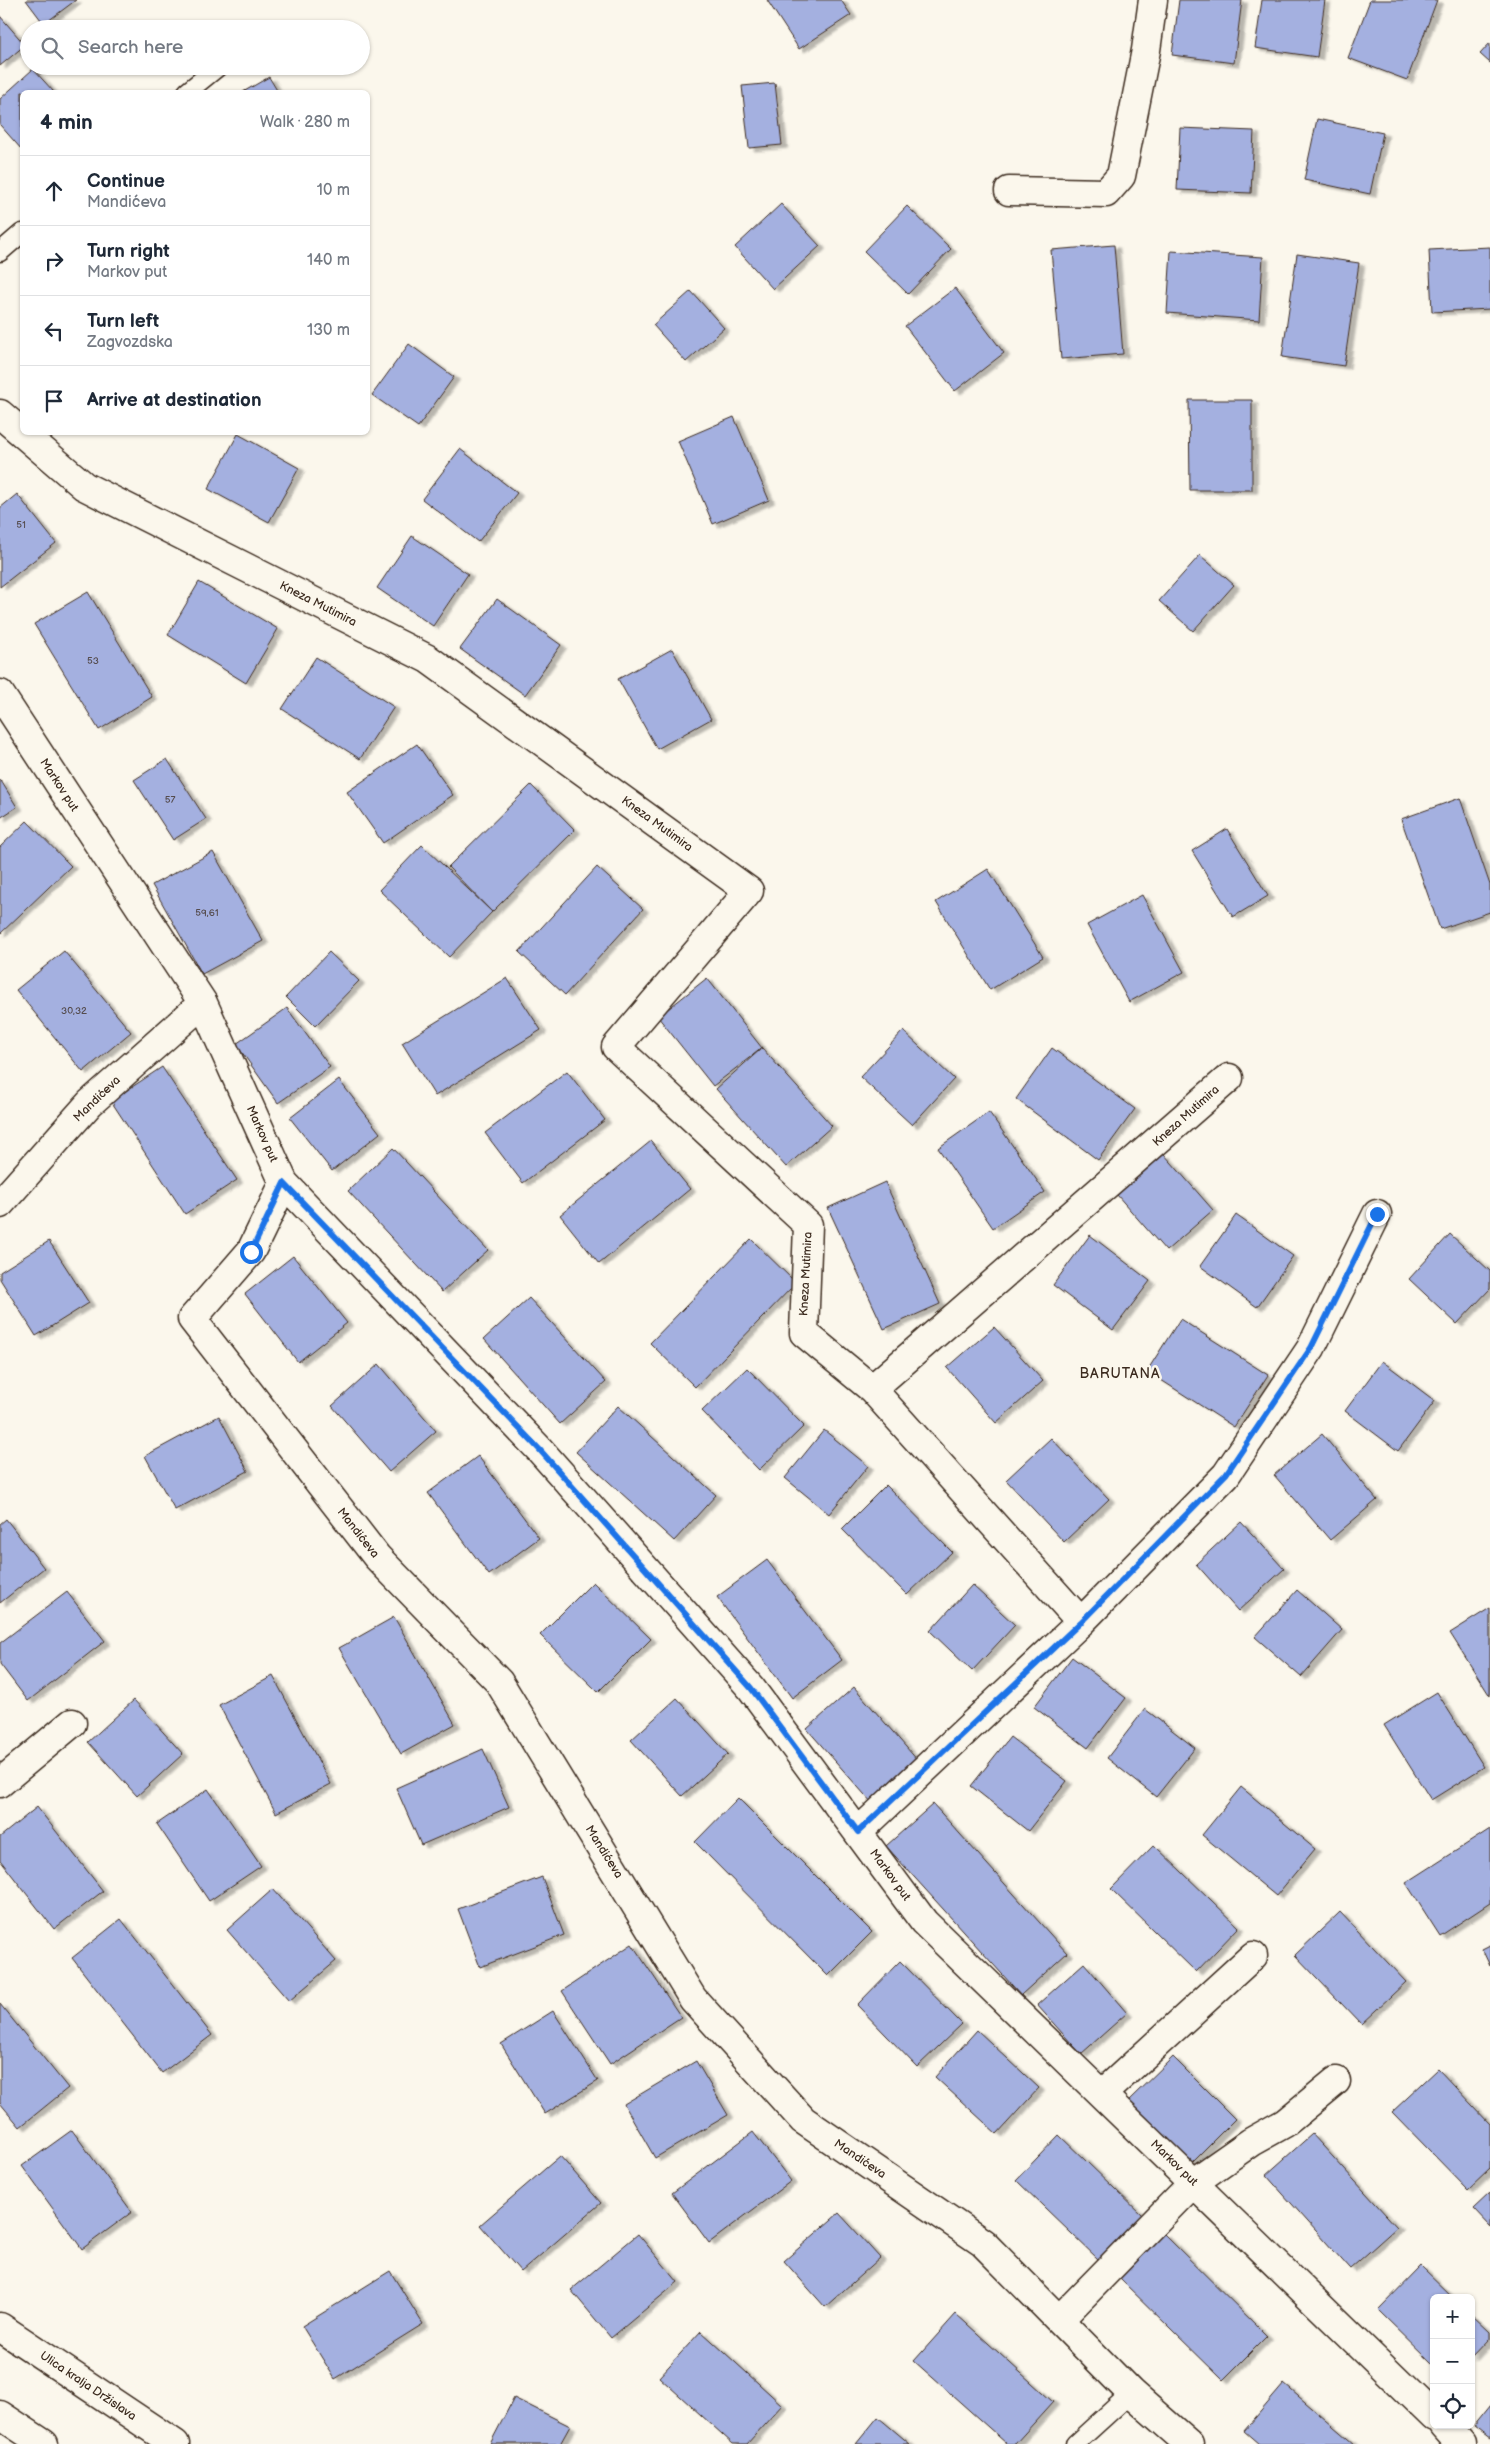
<!DOCTYPE html>
<html lang="en">
<head>
<meta charset="utf-8">
<style>
	body { margin:0; font-family:"Balsamiq Sans",sans-serif; background:#f2f2f3; color:#1f2937 }
	.controls { position:absolute; right:15px; bottom:15px; display:grid; overflow:hidden; border-radius:8px; box-shadow:0 1px 4px #0004 }
	.controls button { width:45px; height:45px; display:grid; place-items:center; padding:0; border:0; border-bottom:1px solid #e0e1e3; background:#fff; color:#1f2937; font:25px sans-serif }
	.stop { position:absolute; width:15px; height:15px; margin:-11px; border:4px solid #1a73e8; border-radius:50%; background:#fff }
	.stop.end { background:#1a73e8; border-color:#fff; box-shadow:0 1px 5px #0008 }
	.list { margin:0; padding:0; list-style:none }
	h2 { display:flex; justify-content:space-between; align-items:center; height:65px; margin:0; padding:0 20px; font-size:21px }
	h2 small { font-size:16px; font-weight:400; color:#747a83 }
	.list li { display:grid; grid-template-columns:32px 1fr auto; gap:15px; align-items:center; box-sizing:border-box; height:70px; padding:0 20px; border-top:1px solid #e0e1e3 }
	.list b { display:block; font-size:19px; white-space:nowrap }
	.list p { margin:0; font-size:16px; white-space:nowrap; color:#747a83 }
	.list em { font-size:16px; font-style:normal; color:#747a83 }
	.icon { flex:none; width:28px; height:28px; fill:none; stroke:currentColor; stroke-width:2; stroke-linecap:round; stroke-linejoin:round }
	.map { position:relative; flex:none; width:1490px; height:2444px; overflow:hidden }
	.search { position:absolute; background:#fff; box-shadow:0 1px 4px #0004; left:20px; top:20px; width:350px; height:55px; display:flex; align-items:center; gap:12px; box-sizing:border-box; padding:0 18px; border-radius:28px; color:#747a83; font-size:19px }
	.panel { position:absolute; background:#fff; box-shadow:0 1px 4px #0004; left:20px; top:90px; width:350px; height:345px; border-radius:8px }
	.map>svg:first-child { display:block }
	.building { fill:#a4b0e0; stroke:#3b2a1e; filter:url(#shadow) }
	.lines { fill:none; stroke-linecap:round; stroke-linejoin:round }
	.service-casing { stroke:#3b2a1e; stroke-width:21 }
	.minor-casing { stroke:#3b2a1e; stroke-width:31 }
	.trunk-casing { stroke:#3b2a1e; stroke-width:31 }
	.service { stroke:#fbf7ec; stroke-width:18 }
	.minor { stroke:#fbf7ec; stroke-width:28 }
	.trunk { stroke:#fbf7ec; stroke-width:28 }
	.route { stroke:#1a73e8; stroke-width:6 }
	.labels { text-anchor:middle; dominant-baseline:central; stroke-width:5; stroke-linejoin:round; paint-order:stroke }
	.number-label { font-size:10px; fill:#554c4e }
	.street-label { font-size:12px; fill:#3b2a1e; stroke:#fbf7ec }
	.neighbourhood-label { font-size:14px; letter-spacing:1px; fill:#3b2a1e; stroke:#fbf7ec }
</style>
</head>
<body>
<div class="map">
<svg width="1490" height="2444" viewBox="0 0 1490 2444">
	<defs>
		<filter id="shadow"><feDropShadow dx="5.5" dy="3" stdDeviation="1" flood-color="#0004"/></filter>
	</defs>
	<rect width="100%" height="100%" fill="#fbf7ec"/>
	<filter id="ink" filterUnits="userSpaceOnUse"><feTurbulence type="fractalNoise" baseFrequency=".02" numOctaves="2"/><feDisplacementMap in="SourceGraphic" scale="10" xChannelSelector="R" yChannelSelector="G"/><feConvolveMatrix kernelMatrix="1 2 1 2 8 2 1 2 1" color-interpolation-filters="sRGB"/></filter>
	<g filter="url(#ink)">
		<path class="building" d="M26 0H76L44 24Z
			M767 0H841L851 15 799 49Z
			M1179 0H1242L1234 63 1172 55Z
			M1262 0H1325L1317 57 1255 48Z
			M1370 0H1437L1407 80 1348 58Z
			M0 16 25 45 0 66Z
			M1490 43V63L1480 54Z
			M33 69 54 92H22V150L0 125V99Z
			M269 77 278 92H243Z
			M775 83 782 145 749 148 742 86Z
			M1317 119 1383 133 1370 194 1304 180Z
			M1180 128 1254 131 1251 193 1177 190Z
			M781 204 820 246 773 289 735 247Z
			M907 206 951 249 908 294 864 251Z
			M1114 245 1123 354 1061 359 1051 250Z
			M1490 247V309L1432 312 1429 250Z
			M1171 251 1263 257 1259 320 1167 313Z
			M1297 254 1359 263 1344 366 1282 357Z
			M955 288 1004 353 955 391 905 326Z
			M691 291 724 328 686 362 653 325Z
			M409 344 454 377 418 427 372 395Z
			M1189 400H1252V490H1190Z
			M734 417 769 500 713 524 678 441Z
			M238 434 299 468 269 522 208 489Z
			M460 449 517 493 478 542 422 499Z
			M17 494 56 543 0 587V508Z
			M412 536 468 574 433 626 377 588Z
			M1200 555 1234 585 1193 631 1159 601Z
			M199 582 278 629 246 683 168 635Z
			M88 592 152 697 99 730 34 624Z
			M497 599 561 645 525 695 460 649Z
			M672 649 711 719 657 749 618 679Z
			M316 657 394 707 360 759 282 709Z
			M417 744 453 795 383 843 347 792Z
			M167 759 206 819 173 840 134 780Z
			M0 779 17 807 0 818Z
			M531 785 575 830 492 912 448 867Z
			M1460 798 1490 885V912L1440 929 1401 819Z
			M27 821 71 866 0 934V847Z
			M1227 829 1268 896 1233 917 1192 851Z
			M422 845 492 912 449 957 379 890Z
			M213 852 263 941 202 974 152 885Z
			M597 867 643 909 565 995 519 952Z
			M988 869 1043 957 990 990 936 902Z
			M1142 895 1184 972 1129 1002 1087 925Z
			M64 951 131 1032 83 1072 16 990Z
			M329 952 359 981 315 1026 286 997Z
			M507 978 541 1030 435 1096 402 1043Z
			M707 978 762 1048 713 1086 658 1017Z
			M287 1008 330 1067 278 1103 236 1044Z
			M903 1031 954 1079 912 1125 860 1077Z
			M762 1048 832 1126 786 1167 716 1089Z
			M1052 1048 1135 1109 1098 1160 1016 1099Z
			M162 1067 237 1180 185 1214 111 1101Z
			M567 1071 605 1120 523 1183 485 1133Z
			M339 1080 380 1133 332 1171 290 1118Z
			M989 1112 1045 1192 993 1228 938 1148Z
			M651 1141 690 1189 599 1264 560 1215Z
			M393 1148 488 1250 442 1292 348 1191Z
			M1164 1154 1213 1210 1166 1251 1117 1195Z
			M885 1182 940 1304 884 1329 828 1208Z
			M1236 1215 1293 1256 1257 1307 1200 1266Z
			M1450 1234 1490 1271V1289L1457 1324 1409 1279Z
			M1090 1235 1150 1281 1113 1330 1053 1285Z
			M751 1239 796 1283 695 1387 650 1343Z
			M49 1241 89 1303 36 1336 0 1279V1272Z
			M293 1256 347 1323 298 1362 245 1294Z
			M529 1298 606 1382 560 1424 484 1339Z
			M1180 1319 1268 1375 1234 1427 1147 1371Z
			M994 1327 1043 1381 996 1423 947 1368Z
			M1382 1361 1435 1401 1398 1451 1345 1411Z
			M379 1364 436 1431 389 1472 332 1406Z
			M747 1368 804 1426 759 1470 702 1411Z
			M618 1406 716 1495 674 1541 576 1452Z
			M219 1416 248 1471 175 1510 145 1456Z
			M824 1430 868 1466 829 1514 785 1478Z
			M1322 1434 1377 1500 1330 1540 1274 1475Z
			M1051 1438 1109 1499 1064 1542 1006 1480Z
			M478 1456 539 1538 489 1575 428 1493Z
			M886 1485 952 1552 907 1595 842 1529Z
			M6 1519 44 1568 0 1603V1524Z
			M1241 1522 1284 1569 1238 1611 1196 1564Z
			M767 1560 842 1660 792 1698 717 1597Z
			M593 1582 651 1639 598 1692 540 1635Z
			M972 1585 1015 1625 972 1671 930 1631Z
			M1297 1590 1342 1630 1301 1677 1255 1637Z
			M67 1592 105 1641 28 1701 0 1664V1643Z
			M1490 1608V1696L1450 1633Z
			M394 1617 455 1724 401 1754 339 1648Z
			M1072 1657 1126 1698 1088 1748 1034 1707Z
			M273 1676 331 1784 276 1813 219 1705Z
			M854 1687 919 1762 872 1803 807 1729Z
			M1437 1692 1484 1767 1431 1800 1384 1725Z
			M677 1698 728 1754 682 1796 631 1740Z
			M134 1700 183 1754 137 1796 88 1742Z
			M1145 1709 1195 1748 1156 1797 1107 1758Z
			M1010 1737 1067 1781 1028 1831 971 1786Z
			M483 1749 509 1807 421 1845 396 1788Z
			M1241 1787 1315 1849 1276 1896 1202 1835Z
			M208 1789 261 1866 209 1901 157 1824Z
			M738 1798 872 1932 828 1976 695 1842Z
			M933 1804 1067 1953 1021 1995 886 1846Z
			M37 1807 103 1891 54 1929 0 1860V1837Z
			M1490 1829V1903L1440 1936 1406 1883Z
			M1154 1845 1239 1927 1196 1972 1111 1889Z
			M542 1877 564 1935 480 1967 458 1909Z
			M273 1889 336 1961 289 2001 227 1930Z
			M1340 1912 1406 1982 1361 2024 1295 1955Z
			M121 1919 212 2035 162 2073 72 1958Z
			M632 1944 681 2017 610 2064 562 1991Z
			M1490 1945V1966L1482 1949Z
			M900 1961 962 2024 917 2067 857 2005Z
			M1084 1963 1127 2013 1081 2054 1037 2005Z
			M0 2004 68 2088 20 2127 0 2103Z
			M553 2011 598 2081 545 2114 501 2044Z
			M977 2030 1039 2088 997 2134 935 2077Z
			M1173 2057 1235 2119 1191 2163 1128 2101Z
			M696 2061 728 2115 655 2158 624 2104Z
			M1438 2069 1490 2124V2169L1468 2190 1392 2112Z
			M72 2130 132 2212 82 2249 22 2166Z
			M753 2132 791 2181 709 2243 672 2193Z
			M1312 2134 1397 2227 1350 2269 1266 2175Z
			M1059 2135 1142 2215 1099 2260 1016 2180Z
			M560 2156 601 2203 521 2272 480 2225Z
			M1490 2193V2227L1473 2209Z
			M839 2213 880 2258 825 2307 784 2261Z
			M1163 2233 1267 2336 1223 2380 1119 2278Z
			M638 2234 678 2282 611 2338 571 2290Z
			M1421 2266 1454 2298H1434V2365L1378 2310Z
			M390 2271 423 2324 335 2379 302 2326Z
			M956 2314 1053 2402 1015 2444H1007L914 2361Z
			M1471 2314 1490 2332V2339L1471 2359Z
			M701 2331 782 2405 747 2444H733L659 2377Z
			M1284 2384 1354 2444H1259L1244 2431Z
			M514 2398 570 2426 560 2444H490Z
			M1490 2406V2440L1473 2427Z
			M878 2417 910 2444H856Z"/>
		<g class="lines">
			<defs>
				<path id="service" d="M187 92 219 66
					M0 252 22 233
					M1075 2444 1131 2393"/>
				<path id="minor" d="M1009 191 1106 193 1121 176 1146 50 1153 0
					M0 414 84 486 428 659 749 891 616 1047 808 1225 804 1333 872 1389 1081 1622
					M0 694 203 1003 284 1183 539 1449 751 1688 924 1922 1434 2417
					M284 1183 251 1251 192 1319 377 1557 499 1682 693 1999 803 2120 983 2243 1131 2393 1189 2444
					M0 1204 90 1103 203 1003
					M872 1389 1229 1078
					M0 1783 72 1723
					M858 1832 1081 1622 1226 1475 1311 1348 1377 1214
					M1102 2094 1253 1956
					M1059 2320 1194 2182 1251 2142 1285 2123 1336 2081
					M1443 2425 1460 2444"/>
				<path id="trunk" d="M0 2327 175 2444
					M0 2415 44 2444"/>
			</defs>
			<use href="#service" class="service-casing"/>
			<use href="#minor" class="minor-casing"/>
			<use href="#trunk" class="trunk-casing"/>
			<use href="#service" class="service"/>
			<use href="#minor" class="minor"/>
			<use href="#trunk" class="trunk"/>
		</g>
	</g>
	<g class="lines" filter="url(#ink)">
		<path class="route" d="M251 1252 284 1183 539 1449 751 1688 858 1832 1081 1622 1226 1474 1311 1348 1377 1214"/>
	</g>
	<g class="labels">
		<g class="number-label">
			<text x="21" y="525">51</text>
			<text x="93" y="661">53</text>
			<text x="170" y="800">57</text>
			<text x="207" y="913">59,61</text>
			<text x="74" y="1011">30,32</text>
		</g>
		<g class="street-label">
			<text transform="translate(318 604) rotate(27)">Kneza Mutimira</text>
			<text transform="translate(59 785) rotate(57)">Markov put</text>
			<text transform="translate(657 824) rotate(36)">Kneza Mutimira</text>
			<text transform="translate(97 1099) rotate(-44)">Mandićeva</text>
			<text transform="translate(1186 1116) rotate(-42)">Kneza Mutimira</text>
			<text transform="translate(262 1134) rotate(66)">Markov put</text>
			<text transform="translate(806 1274) rotate(-87)">Kneza Mutimira</text>
			<text transform="translate(358 1533) rotate(52)">Mandićeva</text>
			<text transform="translate(604 1852) rotate(58)">Mandićeva</text>
			<text transform="translate(890 1875) rotate(54)">Markov put</text>
			<text transform="translate(860 2159) rotate(34)">Mandićeva</text>
			<text transform="translate(1174 2163) rotate(44)">Markov put</text>
			<text transform="translate(88 2386) rotate(34)">Ulica kralja Držislava</text>
		</g>
		<g class="neighbourhood-label">
			<text x="1120" y="1373">BARUTANA</text>
		</g>
	</g>
</svg>
<div class="controls">
<button>+</button>
<button>−</button>
<button><svg class="icon" aria-label="locate" viewBox="0 0 24 24"><circle cx="12" cy="12" r="6"/><path d="M12 2v4M12 18v4M2 12h4M18 12h4"/></svg></button>
</div>
<div class="stop" style="left:251px;top:1252px"></div>
<div class="stop end" style="left:1377px;top:1214px"></div>
<div class="search"><svg class="icon" aria-label="search" viewBox="0 0 24 24"><circle cx="10" cy="10" r="6"/><path d="M15 15l6 6"/></svg>Search here</div>
<section class="panel">
<h2>4 min<small>Walk · 280 m</small></h2>
<ul class="list">
<li><svg class="icon" aria-label="ahead" viewBox="0 0 24 24"><path d="M12 20V5M6 11l6-6 6 6"/></svg><div><b>Continue</b><p>Mandićeva</p></div><em>10 m</em></li>
<li><svg class="icon" aria-label="right" viewBox="0 0 24 24"><path d="M7 20v-9h11M14 6l5 5-5 5"/></svg><div><b>Turn right</b><p>Markov put</p></div><em>140 m</em></li>
<li><svg class="icon" aria-label="left" viewBox="0 0 24 24"><path d="M17 20v-9H6M10 6l-5 5 5 5"/></svg><div><b>Turn left</b><p>Zagvozdska</p></div><em>130 m</em></li>
<li><svg class="icon" aria-label="arrive" viewBox="0 0 24 24"><path d="M6 21V4h12l-3 4 3 4H6"/></svg><div><b>Arrive at destination</b></div></li>
</ul>
</section>
</div>
</body>
</html>
